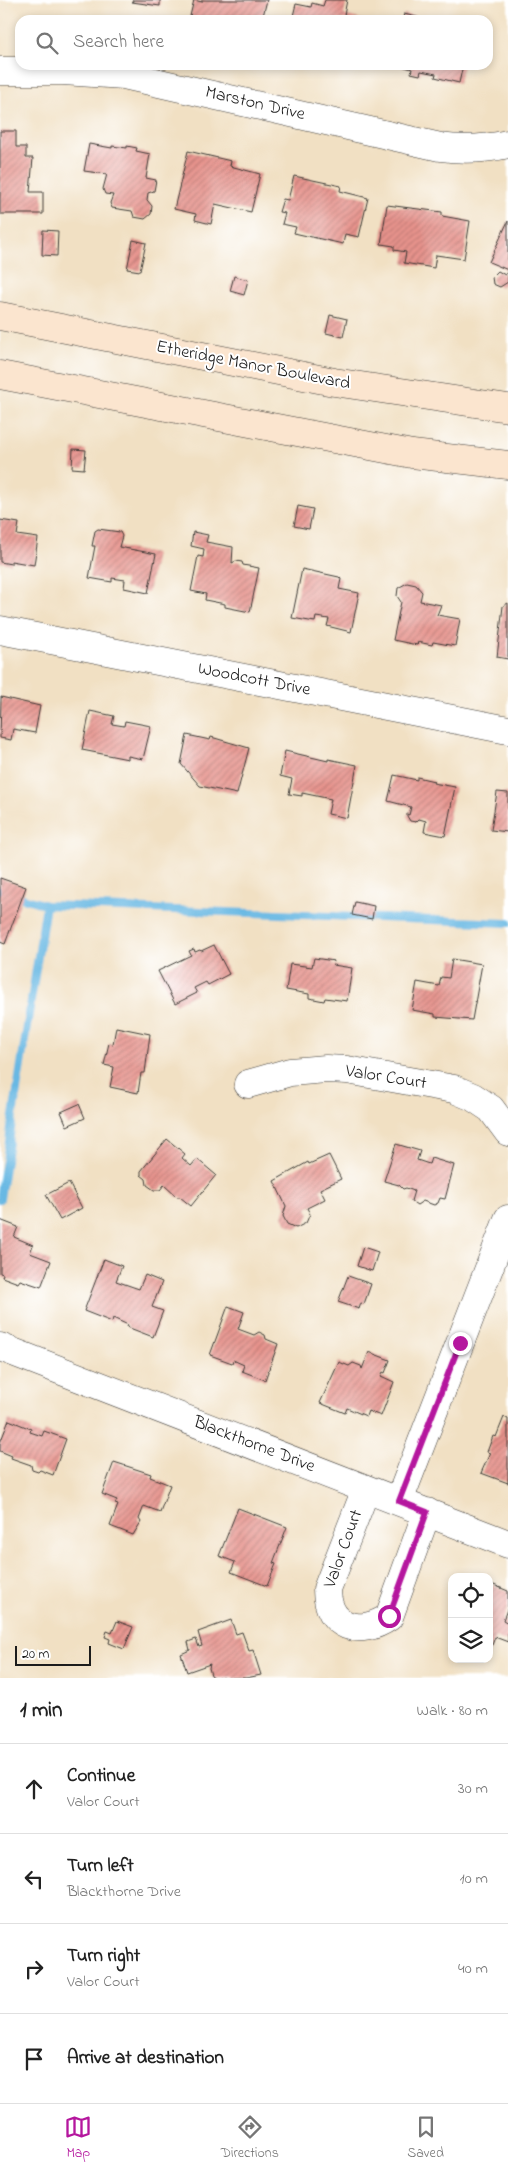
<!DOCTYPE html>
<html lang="en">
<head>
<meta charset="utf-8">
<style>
	body { margin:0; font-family:"Indie Flower",sans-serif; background:#f2f2f2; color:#222 }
	.controls { position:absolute; right:15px; bottom:15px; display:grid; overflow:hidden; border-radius:10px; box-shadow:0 2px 8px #0003 }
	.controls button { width:45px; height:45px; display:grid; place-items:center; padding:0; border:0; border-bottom:1px solid #e0e0e0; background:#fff; color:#222; font:25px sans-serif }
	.scale { position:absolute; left:15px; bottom:12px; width:76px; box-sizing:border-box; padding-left:5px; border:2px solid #1c1c1c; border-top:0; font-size:14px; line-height:18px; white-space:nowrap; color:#1c1c1c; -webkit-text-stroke:4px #fff; paint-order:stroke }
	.stop { position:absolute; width:15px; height:15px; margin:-11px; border:4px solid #b5179e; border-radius:50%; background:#fff }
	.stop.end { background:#b5179e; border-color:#fff; box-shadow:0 1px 5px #0008 }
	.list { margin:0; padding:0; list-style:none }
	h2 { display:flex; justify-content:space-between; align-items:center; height:65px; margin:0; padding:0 20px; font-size:21px }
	h2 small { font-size:16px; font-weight:400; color:#767676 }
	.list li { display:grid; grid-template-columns:32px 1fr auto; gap:15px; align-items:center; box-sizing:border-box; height:90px; padding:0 20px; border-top:1px solid #e0e0e0 }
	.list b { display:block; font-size:19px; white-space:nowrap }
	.list p { margin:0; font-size:16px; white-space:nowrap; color:#767676 }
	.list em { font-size:16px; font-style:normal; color:#767676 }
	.icon { flex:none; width:28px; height:28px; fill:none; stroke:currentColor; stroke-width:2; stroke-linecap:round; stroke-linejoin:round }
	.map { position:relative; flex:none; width:508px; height:1678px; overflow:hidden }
	.search { position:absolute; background:#fff; box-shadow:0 2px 8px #0003; left:15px; right:15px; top:15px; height:55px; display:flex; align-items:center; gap:12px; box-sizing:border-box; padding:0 18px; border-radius:15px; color:#767676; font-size:19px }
	.sheet { height:425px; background:#fff }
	nav { display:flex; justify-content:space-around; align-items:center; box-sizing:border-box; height:70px; border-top:1px solid #e0e0e0; background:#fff; font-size:14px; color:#767676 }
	nav a { display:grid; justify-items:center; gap:2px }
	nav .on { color:#b5179e }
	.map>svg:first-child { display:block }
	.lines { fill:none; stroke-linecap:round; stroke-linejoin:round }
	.stream { stroke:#68b8e3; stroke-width:8 }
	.building { fill:url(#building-hatch) }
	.street-casing { stroke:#3c3935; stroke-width:29 }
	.secondary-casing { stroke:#3c3935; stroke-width:29 }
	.street { stroke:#fff; stroke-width:28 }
	.secondary { stroke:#fbe5cf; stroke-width:28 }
	.route { stroke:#b5179e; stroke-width:6 }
	.labels { text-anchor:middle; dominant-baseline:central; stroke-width:4; stroke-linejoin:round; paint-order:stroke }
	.street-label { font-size:18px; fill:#1c1c1c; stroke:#fff }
</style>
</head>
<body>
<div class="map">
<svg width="508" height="1678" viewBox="0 0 508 1678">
	<defs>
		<pattern id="building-hatch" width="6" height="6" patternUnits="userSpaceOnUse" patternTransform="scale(1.25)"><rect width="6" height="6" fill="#e7938c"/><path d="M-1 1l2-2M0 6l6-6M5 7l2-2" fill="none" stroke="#ba7772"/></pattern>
	</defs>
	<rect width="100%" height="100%" fill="#fff"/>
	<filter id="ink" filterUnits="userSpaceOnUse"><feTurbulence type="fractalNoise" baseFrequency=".02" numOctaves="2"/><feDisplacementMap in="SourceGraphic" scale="10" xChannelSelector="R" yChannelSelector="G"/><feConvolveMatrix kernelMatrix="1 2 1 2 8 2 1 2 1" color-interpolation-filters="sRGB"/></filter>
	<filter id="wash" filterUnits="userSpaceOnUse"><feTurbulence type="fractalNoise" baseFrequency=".0096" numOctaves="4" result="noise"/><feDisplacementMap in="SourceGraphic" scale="20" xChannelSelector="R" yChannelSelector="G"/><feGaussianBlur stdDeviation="1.12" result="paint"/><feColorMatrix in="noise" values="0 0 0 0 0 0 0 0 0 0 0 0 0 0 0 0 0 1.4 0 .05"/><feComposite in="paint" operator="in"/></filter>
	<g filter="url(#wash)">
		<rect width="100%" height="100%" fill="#f1e0c3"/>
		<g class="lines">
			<path class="stream" d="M0 891 46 905 508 923
				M0 1199 46 905"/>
		</g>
		<g id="blocks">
			<path class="building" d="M133 0H160V6L132 2Z
				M194 0 202 2V0H267L262 20H189Z
				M325 0H347L344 15 363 20H292L296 4 311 7 312 3 323 6Z
				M404 14 421 18V20H402Z
				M398 65H463L459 83 435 77 436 74 421 71 420 75 411 73 412 69Z
				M0 131H16V147H26V158H33L30 192H43V214H0Z
				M89 144 112 148V146L127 148V146L137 148 136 151 150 154 146 178 156 180 154 191 148 193 147 200 152 206 151 214 145 219 134 217 132 211 112 208 110 203 113 195 105 194 103 189 107 174 84 171Z
				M188 151 231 161 230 166 260 174 251 212 215 204 211 224 195 220 196 214 174 209Z
				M294 176 341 186 340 191 368 198 359 237 345 234 343 244 294 233 296 227 282 224 285 213 279 212 283 199 288 200Z
				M387 205 442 212V216L470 221 464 259 436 255 434 268 404 263 406 252 394 250V246L381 244Z
				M508 221V282L500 287 493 284 492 277 498 271 505 275 508 270 489 262Z
				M43 230 58 231 57 256 42 255Z
				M133 240 146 243 140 271 127 269Z
				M234 276 248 280 244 295 230 291Z
				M330 315 347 319 343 337 326 333Z
				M73 449 86 450 84 469 72 468Z
				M298 506 313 509 309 529 294 526Z
				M0 520 19 523 17 535 38 538 34 565 11 561V564L0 562Z
				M98 529 120 532 122 536 119 547 156 554 148 593 124 588 125 580 112 578V582L89 578 95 546H92L95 531Z
				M193 532 208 535 206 542 233 547 232 563 236 561 242 562 243 565 259 568 250 612 225 607V604L205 600 206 594 191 591 198 556 203 557 204 549 191 546Z
				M302 569 339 577 341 579 339 589 359 593 351 632 327 626 329 619 316 617 315 622 292 618Z
				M407 583 416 585 422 592 420 601 441 605 437 615 460 619 455 646 433 642 432 645 418 642 417 645 393 640 401 602 397 596 398 588Z
				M508 603V659L497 657 503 606Z
				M1 697 40 706 35 733 13 729 11 740 0 738Z
				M90 711 114 716 112 724 124 726 125 721 151 726 143 759 128 756V759L82 750Z
				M187 735 210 740 211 737 249 748 237 794 200 786 181 764Z
				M285 751 328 761V759L357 765 347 818 328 814 331 799 302 793V796L289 794 292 779 280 776Z
				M394 775 417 780V777L434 781 433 783 455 787 445 836 424 832 426 821 419 819 416 822 410 821 407 816V814L409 815 411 807 388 801Z
				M497 792 508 793V832L491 830Z
				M0 878 26 887 5 944 0 942Z
				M355 902 374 906 372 919 352 915Z
				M214 945 229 974 208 985 206 982 194 988 197 993 175 1004 158 971 191 955 189 951 194 949 195 952 200 950 201 951Z
				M314 958 334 961 333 965 352 968 347 1001 325 998 324 1001 309 998V994L286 990 290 964 312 967Z
				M452 959 482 964 472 1020 435 1017V1014L412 1010 417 982 439 986 441 977 449 978Z
				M116 1027 150 1034 145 1073H141L138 1093 110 1087 114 1067 104 1065 109 1043 113 1044Z
				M79 1104 85 1118 67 1126 61 1112Z
				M167 1139 185 1154 182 1158 191 1166 197 1159 216 1175 191 1206 180 1197H177L164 1185 160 1190H154L147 1185 146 1179 141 1175V1171Z
				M396 1144 420 1151 417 1160 429 1164 431 1158 454 1165 445 1199 440 1198 438 1203 434 1205 423 1201 417 1205 411 1201 414 1191 406 1188 403 1189 399 1185 384 1181Z
				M329 1155 341 1179 320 1189 325 1199 307 1208 310 1214 306 1223 296 1228 287 1224 283 1216 286 1206 274 1181 308 1162 309 1164Z
				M69 1183 82 1208 60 1220 46 1195Z
				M0 1220 18 1227 14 1237 33 1245 30 1253 51 1261 41 1287 20 1280 18 1283 2 1277 3 1274 0 1273Z
				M363 1247 378 1252 372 1271 357 1266Z
				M104 1259 122 1266 116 1281 139 1289 145 1275 162 1282 152 1307 163 1311 153 1337 127 1327 128 1325 113 1318 112 1322 84 1311Z
				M348 1276 371 1284 364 1304 361 1303 359 1309 338 1302Z
				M228 1306 244 1312 238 1329 254 1335 259 1332 265 1335 266 1339 278 1344 265 1380 242 1371 244 1365 233 1360 232 1363 210 1355Z
				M369 1352 390 1360 385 1373 383 1372 381 1376 394 1382 381 1416 368 1411 366 1416 347 1408 345 1413 320 1403 339 1362 349 1366 353 1363 361 1366 362 1369Z
				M504 1417 508 1419V1483L481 1473 490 1453 487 1452 493 1436 496 1437Z
				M9 1420 31 1429 30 1432 42 1436 44 1431 66 1439 53 1475 40 1470 38 1472 32 1470 31 1465 11 1458 12 1456 0 1451V1443Z
				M114 1462 151 1474 150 1477 170 1485 160 1512 144 1506 139 1519 141 1522 133 1535 110 1526 118 1505 115 1504 117 1500 102 1494Z
				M238 1508 287 1527 273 1563 276 1564 267 1586 231 1572 235 1562 219 1556Z
				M489 1583 508 1591V1607L503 1620 508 1623V1642L495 1637 489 1653Z
				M231 1620 236 1634 242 1632 249 1651 253 1650 261 1675 246 1678H215L211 1675 209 1668 210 1664 187 1672 181 1654 190 1650 188 1642 196 1639 199 1647 202 1646 198 1632Z
				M117 1621 133 1627 124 1649 109 1643 110 1639 105 1637 107 1631 112 1633Z"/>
		</g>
	</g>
	<g filter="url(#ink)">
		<use href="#blocks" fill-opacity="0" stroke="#3c3935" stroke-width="1"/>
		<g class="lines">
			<defs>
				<path id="street" d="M0 71H63L124 75 440 147C462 150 486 149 508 144
					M0 630 508 730
					M248 1084 290 1072 326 1069 347 1070 454 1089 473 1097 491 1109 508 1132
					M0 1347 508 1544
					M366 1489 327 1589C327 1628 360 1637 389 1617L427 1512
					M399 1501 508 1219"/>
				<path id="secondary" d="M0 316 334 382 508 408
					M0 375 412 454 508 465"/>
			</defs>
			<use href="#street" class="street-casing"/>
			<use href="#secondary" class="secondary-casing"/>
			<use href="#street" class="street"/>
			<use href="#secondary" class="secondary"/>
		</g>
	</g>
	<g class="lines" filter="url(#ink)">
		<path class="route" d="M389 1616 427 1512 399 1501 460 1343"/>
	</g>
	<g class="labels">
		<g class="street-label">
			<text transform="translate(255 104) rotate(13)">Marston Drive</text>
			<text transform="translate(253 366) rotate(11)">Etheridge Manor Boulevard</text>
			<text transform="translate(254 680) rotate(11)">Woodcott Drive</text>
			<text transform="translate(386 1078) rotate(9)">Valor Court</text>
			<text transform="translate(254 1445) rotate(21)">Blackthorne Drive</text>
			<text transform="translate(344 1549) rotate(-70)">Valor Court</text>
		</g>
	</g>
</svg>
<div class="controls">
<button><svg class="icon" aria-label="locate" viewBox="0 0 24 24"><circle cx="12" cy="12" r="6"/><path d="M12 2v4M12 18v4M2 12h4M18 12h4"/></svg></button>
<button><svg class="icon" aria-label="layers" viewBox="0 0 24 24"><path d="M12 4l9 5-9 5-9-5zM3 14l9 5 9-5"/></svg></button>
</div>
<div class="scale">20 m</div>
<div class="stop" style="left:389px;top:1616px"></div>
<div class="stop end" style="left:460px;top:1343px"></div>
<div class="search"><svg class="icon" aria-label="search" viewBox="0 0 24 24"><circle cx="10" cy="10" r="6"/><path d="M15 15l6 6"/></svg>Search here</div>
</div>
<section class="sheet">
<h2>1 min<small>Walk · 80 m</small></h2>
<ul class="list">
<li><svg class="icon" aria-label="ahead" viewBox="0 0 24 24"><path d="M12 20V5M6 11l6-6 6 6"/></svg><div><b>Continue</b><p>Valor Court</p></div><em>30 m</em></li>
<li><svg class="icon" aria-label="left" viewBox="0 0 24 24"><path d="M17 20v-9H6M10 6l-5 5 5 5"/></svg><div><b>Turn left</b><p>Blackthorne Drive</p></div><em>10 m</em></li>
<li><svg class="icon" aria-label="right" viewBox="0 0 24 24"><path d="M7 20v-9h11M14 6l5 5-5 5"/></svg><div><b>Turn right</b><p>Valor Court</p></div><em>40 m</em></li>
<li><svg class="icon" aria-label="arrive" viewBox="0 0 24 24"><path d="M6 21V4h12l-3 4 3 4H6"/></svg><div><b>Arrive at destination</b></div></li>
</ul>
</section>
<nav>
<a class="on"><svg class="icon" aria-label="map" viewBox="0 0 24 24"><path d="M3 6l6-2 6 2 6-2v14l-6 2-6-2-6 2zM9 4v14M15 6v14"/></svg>Map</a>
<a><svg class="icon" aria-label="directions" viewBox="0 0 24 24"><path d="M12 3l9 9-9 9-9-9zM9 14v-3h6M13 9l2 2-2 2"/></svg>Directions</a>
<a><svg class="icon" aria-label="saved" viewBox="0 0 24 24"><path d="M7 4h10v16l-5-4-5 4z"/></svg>Saved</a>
</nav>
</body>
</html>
